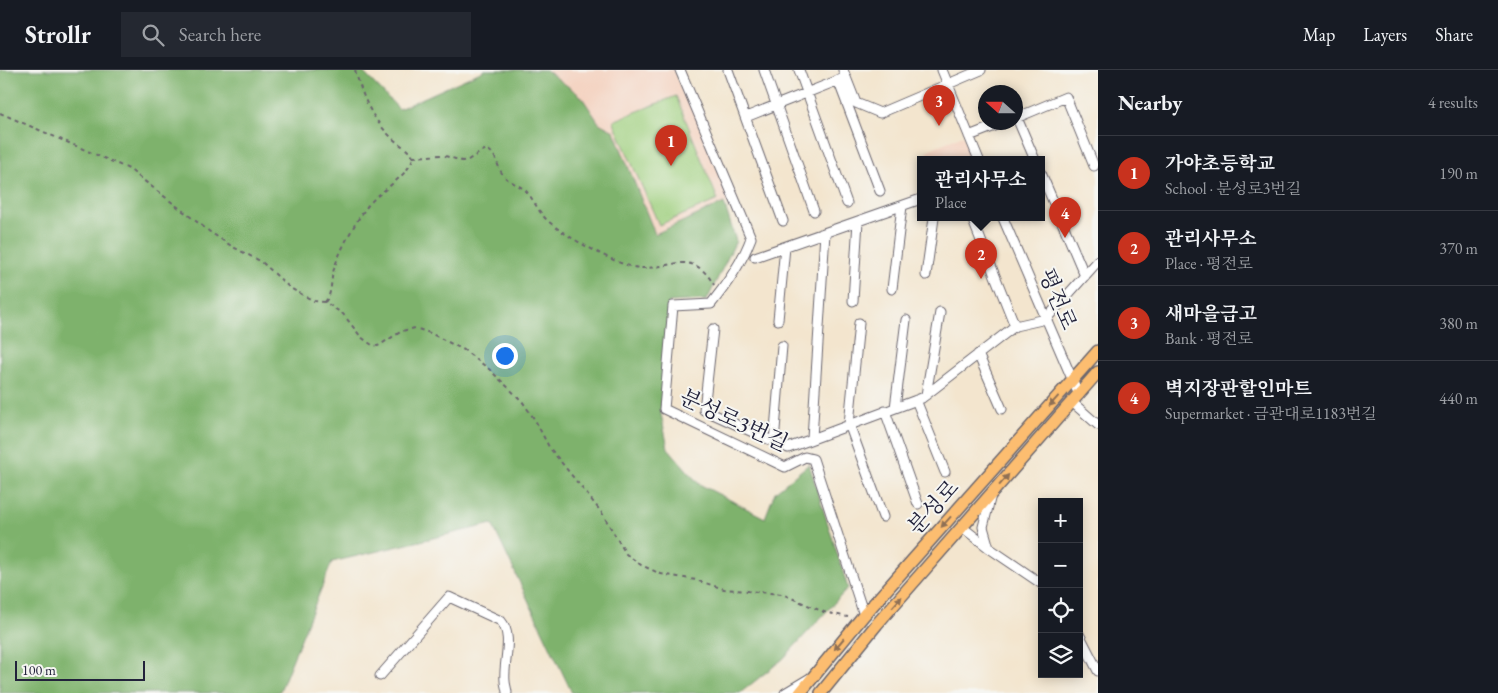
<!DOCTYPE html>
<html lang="en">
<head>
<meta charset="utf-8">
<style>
	body { margin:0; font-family:"EB Garamond","Noto Serif KR",serif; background:#242831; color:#f1f3f6 }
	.controls { position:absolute; right:15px; bottom:15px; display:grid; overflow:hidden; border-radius:0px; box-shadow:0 2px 12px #0003 }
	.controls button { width:45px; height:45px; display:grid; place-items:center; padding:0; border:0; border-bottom:1px solid #363941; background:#171b24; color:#f1f3f6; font:25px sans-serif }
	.compass { position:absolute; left:978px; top:15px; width:45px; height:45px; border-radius:50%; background:#171b24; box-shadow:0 2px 12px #0003; rotate:291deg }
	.scale { position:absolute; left:15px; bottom:12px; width:130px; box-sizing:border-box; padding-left:5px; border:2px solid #22223b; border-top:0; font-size:14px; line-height:18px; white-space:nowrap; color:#22223b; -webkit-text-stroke:4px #f6f6f2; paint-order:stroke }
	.you { position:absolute; left:504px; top:285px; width:18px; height:18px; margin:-12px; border:4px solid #fff; border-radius:50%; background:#1a73e8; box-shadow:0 0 0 8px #1a73e833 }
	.badge { display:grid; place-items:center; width:32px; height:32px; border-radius:50%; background:#c8321e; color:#fff; font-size:16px; font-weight:700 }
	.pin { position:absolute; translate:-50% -41px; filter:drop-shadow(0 1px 2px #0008) }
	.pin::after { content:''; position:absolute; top:26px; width:18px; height:15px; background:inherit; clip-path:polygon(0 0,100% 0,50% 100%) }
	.popup { position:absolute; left:917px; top:86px; width:128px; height:65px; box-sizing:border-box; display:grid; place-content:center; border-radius:0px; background:#171b24; filter:drop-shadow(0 1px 4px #0005); font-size:16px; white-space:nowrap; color:#9ea1a6 }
	.popup b { font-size:19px; color:#f1f3f6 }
	.popup::after { content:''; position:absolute; left:50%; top:100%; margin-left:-10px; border:10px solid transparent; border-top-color:#171b24 }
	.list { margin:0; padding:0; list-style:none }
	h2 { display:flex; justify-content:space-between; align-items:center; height:65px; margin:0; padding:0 20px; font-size:21px }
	h2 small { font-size:16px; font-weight:400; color:#9ea1a6 }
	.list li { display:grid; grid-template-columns:32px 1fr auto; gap:15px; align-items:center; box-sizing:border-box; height:75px; padding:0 20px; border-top:1px solid #363941 }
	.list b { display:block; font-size:19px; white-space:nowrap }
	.list p { margin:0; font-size:16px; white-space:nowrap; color:#9ea1a6 }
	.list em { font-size:16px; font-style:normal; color:#9ea1a6 }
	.icon { flex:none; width:28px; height:28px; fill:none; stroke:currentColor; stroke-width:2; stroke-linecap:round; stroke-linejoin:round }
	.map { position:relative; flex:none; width:1098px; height:623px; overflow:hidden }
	header { display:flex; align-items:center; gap:30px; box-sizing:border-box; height:70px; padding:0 25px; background:#171b24; border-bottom:1px solid #363941 }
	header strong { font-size:24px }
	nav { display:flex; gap:28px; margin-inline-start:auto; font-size:18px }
	.search { width:350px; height:45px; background:#242831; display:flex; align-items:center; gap:12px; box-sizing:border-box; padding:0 18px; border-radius:0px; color:#9ea1a6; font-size:19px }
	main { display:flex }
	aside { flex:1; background:#171b24 }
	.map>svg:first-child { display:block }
	.built { fill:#f4d3c1 }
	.green { fill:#9ecf7d; stroke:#60785c }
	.forest { fill:#7eb26c; stroke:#506a54 }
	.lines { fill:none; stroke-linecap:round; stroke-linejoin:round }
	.minor-casing { stroke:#6b666e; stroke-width:11 }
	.major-casing { stroke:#6b666e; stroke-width:14 }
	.path { stroke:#6b666e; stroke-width:2; stroke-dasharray:4 4; stroke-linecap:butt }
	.minor { stroke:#fff; stroke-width:9 }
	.major { stroke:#fcbd6f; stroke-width:11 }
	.oneway { fill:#8f7055 }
	.labels { text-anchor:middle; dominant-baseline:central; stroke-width:4; stroke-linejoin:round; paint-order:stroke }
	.street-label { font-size:22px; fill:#22223b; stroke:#f6f6f2 }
</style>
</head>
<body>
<header>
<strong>Strollr</strong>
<div class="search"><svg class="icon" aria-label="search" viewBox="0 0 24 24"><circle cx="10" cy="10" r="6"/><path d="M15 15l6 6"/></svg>Search here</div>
<nav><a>Map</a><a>Layers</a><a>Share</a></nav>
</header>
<main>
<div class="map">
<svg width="1098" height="623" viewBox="0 0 1098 623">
	<rect width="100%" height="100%" fill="#f6f6f2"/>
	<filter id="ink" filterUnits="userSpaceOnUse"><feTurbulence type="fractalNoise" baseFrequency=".02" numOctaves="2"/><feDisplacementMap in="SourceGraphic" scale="10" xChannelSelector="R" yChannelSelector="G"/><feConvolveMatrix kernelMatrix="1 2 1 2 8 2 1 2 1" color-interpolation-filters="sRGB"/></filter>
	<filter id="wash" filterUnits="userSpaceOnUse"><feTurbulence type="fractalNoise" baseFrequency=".0096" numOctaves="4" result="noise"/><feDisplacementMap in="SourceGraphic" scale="20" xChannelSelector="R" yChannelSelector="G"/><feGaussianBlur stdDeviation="1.12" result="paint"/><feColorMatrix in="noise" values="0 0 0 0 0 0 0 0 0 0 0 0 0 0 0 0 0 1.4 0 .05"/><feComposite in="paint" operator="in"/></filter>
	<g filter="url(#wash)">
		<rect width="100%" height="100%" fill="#f3e5ce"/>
		<path class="built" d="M546 0H674L683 25 695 43 729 131 655 164 614 61 599 53 581 26Z
			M963 65 973 90H929L928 82 930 79Z"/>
		<path class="green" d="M676 26 718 130 659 155 613 51Z"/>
		<path class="forest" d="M0 0H361L399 39 485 0H546L581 26 599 53 614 61 655 164 724 133 736 171 707 230 669 232 661 344 668 378 699 414 765 448 775 422 809 394 848 518 783 589 740 623H572L492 454 332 492 280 621 276 623H0Z"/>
	</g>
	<g filter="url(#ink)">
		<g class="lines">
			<defs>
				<path id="minor" d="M680 0 751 168C742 193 727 214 711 234L673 236 664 339 785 397 805 387 813 389 864 545
					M728 0 783 151
					M764 0 814 141
					M799 0 847 133
					M843 0 856 33 880 43 981 0
					M942 0 979 90
					M838 10 880 121
					M746 47 844 8
					M1016 48 1066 27 1094 96
					M1017 48 1035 90
					M969 66 1005 52
					M1041 103 1085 206
					M972 148 1015 256 1046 249 1098 191
					M1003 148 1079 325
					M755 187 921 129
					M926 205 934 148
					M892 219 902 136
					M853 231 858 151
					M778 250 785 177
					M859 253 849 354 883 447
					M713 259 704 340 788 378 922 328 1015 256
					M978 284 1002 339
					M926 325 940 242
					M916 330 945 402
					M1072 332 1098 355
					M895 338 906 250
					M885 341 918 434
					M812 368 825 163
					M774 372 782 276
					M962 457 989 478 1042 514
					M989 478 983 457 991 425
					M1079 564 1098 601
					M380 606 449 527 501 551C514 566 503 592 505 611 505 615 507 619 507 623
					M785 623 810 608"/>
				<path id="major" d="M800 623 864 545 1098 281
					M821 623 877 554 1098 302"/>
			</defs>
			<use href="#minor" class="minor-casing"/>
			<use href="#major" class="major-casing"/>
			<path class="path" d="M355 0C363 27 370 46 390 66 397 74 408 78 413 87
				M0 43 129 99 210 162 233 177 262 192 290 218 314 231 325 232 343 244 361 267 372 275 378 276 402 261 415 258 430 263 464 280 489 299 522 331 535 350 549 377 602 443 626 484 641 495 661 504 696 510 724 519 782 524 824 542 848 547
				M413 87 442 85 462 91 468 90 486 79C498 84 496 97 504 106 510 113 520 115 526 121 534 130 538 141 546 149 560 162 580 173 597 182 611 189 628 198 643 198 673 198 693 179 714 215
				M325 232C333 223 330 210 334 199 340 180 354 154 366 138 377 122 410 106 413 87"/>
			<use href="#minor" class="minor"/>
			<use href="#major" class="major"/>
		</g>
		<defs><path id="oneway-solid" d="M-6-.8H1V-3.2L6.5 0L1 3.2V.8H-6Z" transform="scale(1.25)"/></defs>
		<g class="oneway">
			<use href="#oneway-solid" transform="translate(1054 331) rotate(132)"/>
			<use href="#oneway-solid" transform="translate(1004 410) rotate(-49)"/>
			<use href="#oneway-solid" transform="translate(946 452) rotate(132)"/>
			<use href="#oneway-solid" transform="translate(897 532) rotate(-48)"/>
			<use href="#oneway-solid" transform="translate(839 574) rotate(130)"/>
		</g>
	</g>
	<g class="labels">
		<g class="street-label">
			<text transform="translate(1058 229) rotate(67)">평전로</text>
			<text transform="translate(734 350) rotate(25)">분성로3번길</text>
			<text transform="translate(933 437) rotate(-48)">분성로</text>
		</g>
	</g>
</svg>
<div class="controls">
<button>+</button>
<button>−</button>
<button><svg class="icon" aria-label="locate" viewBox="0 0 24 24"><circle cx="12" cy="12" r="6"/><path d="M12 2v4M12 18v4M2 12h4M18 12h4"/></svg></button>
<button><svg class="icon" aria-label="layers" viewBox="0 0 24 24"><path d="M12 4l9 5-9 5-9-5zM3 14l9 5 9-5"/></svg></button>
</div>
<svg class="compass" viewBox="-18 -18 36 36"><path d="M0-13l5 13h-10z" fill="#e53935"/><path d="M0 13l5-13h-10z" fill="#9ea1a6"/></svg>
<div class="scale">100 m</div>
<div class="you"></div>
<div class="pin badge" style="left:671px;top:96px">1</div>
<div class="pin badge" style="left:981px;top:209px">2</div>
<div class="popup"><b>관리사무소</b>Place</div>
<div class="pin badge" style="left:939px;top:56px">3</div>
<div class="pin badge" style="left:1065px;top:168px">4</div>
</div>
<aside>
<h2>Nearby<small>4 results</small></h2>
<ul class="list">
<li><span class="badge">1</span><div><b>가야초등학교</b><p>School · 분성로3번길</p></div><em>190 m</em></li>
<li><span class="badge">2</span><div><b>관리사무소</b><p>Place · 평전로</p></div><em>370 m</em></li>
<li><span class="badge">3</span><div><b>새마을금고</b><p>Bank · 평전로</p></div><em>380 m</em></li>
<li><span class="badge">4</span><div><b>벽지장판할인마트</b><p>Supermarket · 금관대로1183번길</p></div><em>440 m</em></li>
</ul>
</aside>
</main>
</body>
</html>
